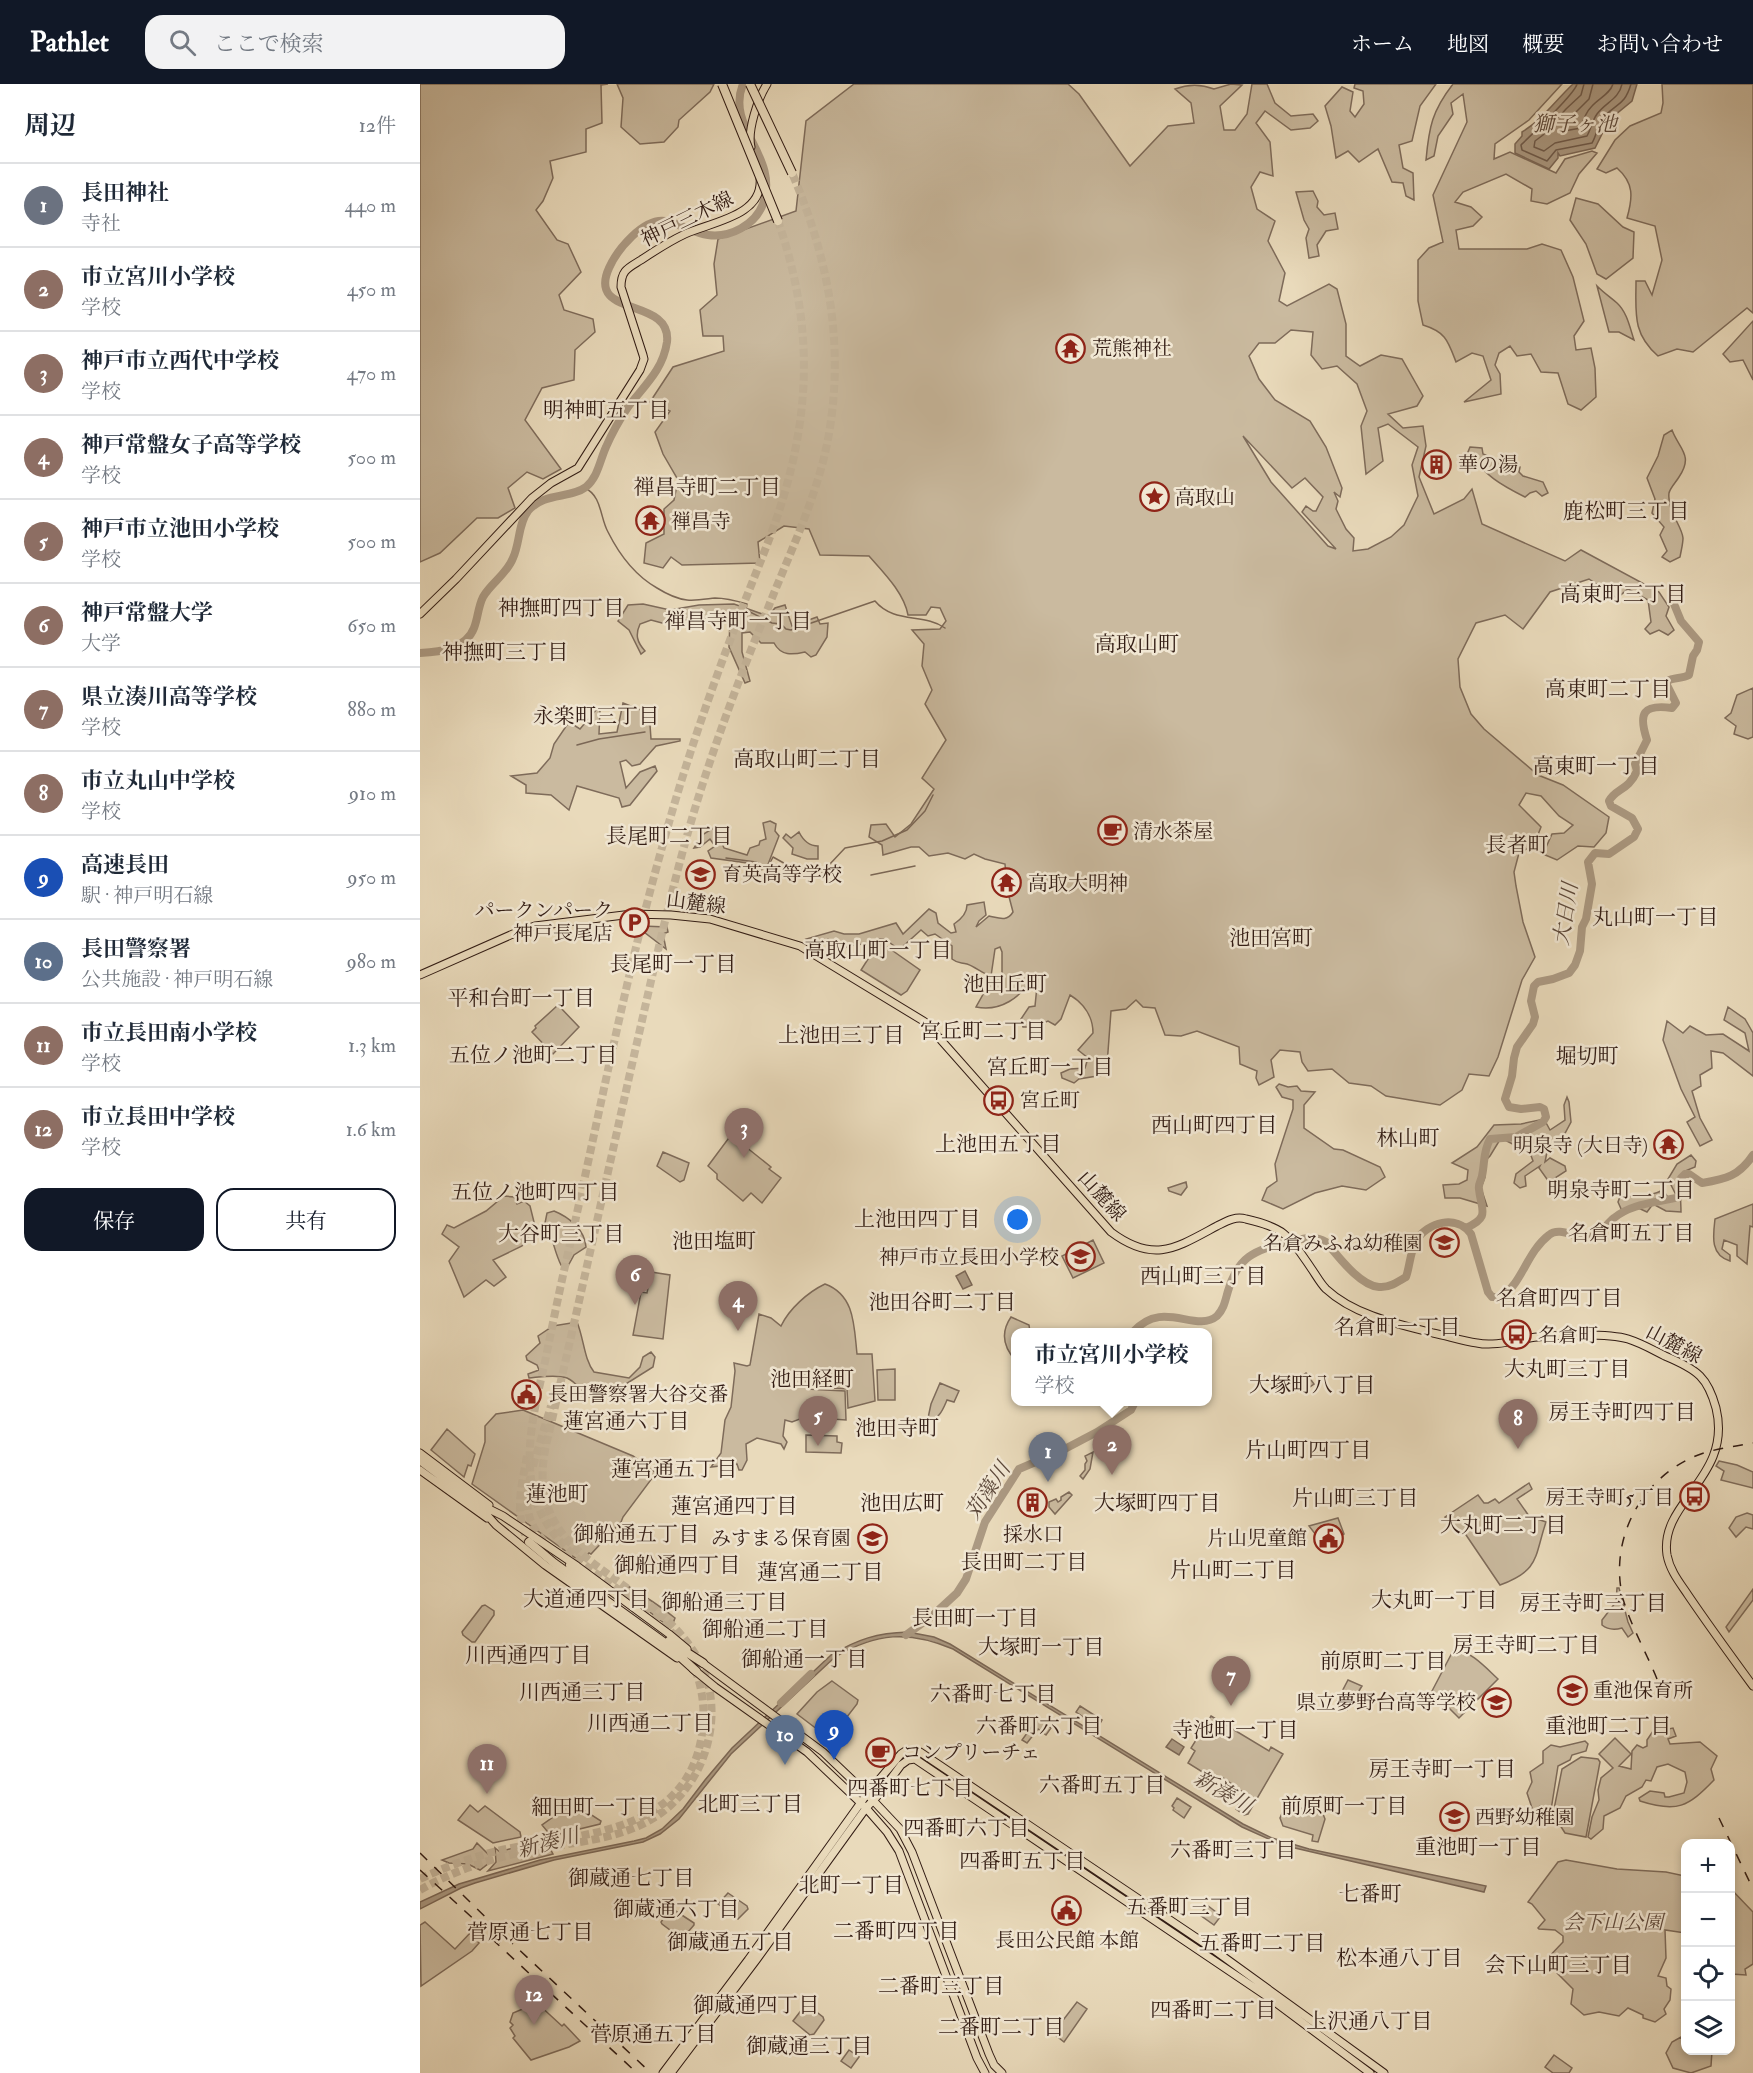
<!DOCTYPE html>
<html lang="ja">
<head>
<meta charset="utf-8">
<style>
	body { margin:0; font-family:"IM FELL Double Pica","Noto Serif JP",serif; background:#f2f2f3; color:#1f2937 }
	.controls { position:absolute; right:18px; bottom:18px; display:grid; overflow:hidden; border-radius:12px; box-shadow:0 3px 9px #0003 }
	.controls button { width:54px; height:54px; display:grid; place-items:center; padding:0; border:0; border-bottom:2px solid #e0e1e3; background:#fff; color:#1f2937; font:30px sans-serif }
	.you { position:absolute; left:598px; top:1136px; width:21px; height:21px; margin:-15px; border:4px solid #fff; border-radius:50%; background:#1a73e8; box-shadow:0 0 0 9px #1a73e833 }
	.badge { display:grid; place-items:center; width:39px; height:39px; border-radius:50%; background:#111827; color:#fff; font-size:20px; font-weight:700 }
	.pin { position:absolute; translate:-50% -50px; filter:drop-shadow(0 2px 3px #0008) }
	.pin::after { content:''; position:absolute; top:32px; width:21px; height:18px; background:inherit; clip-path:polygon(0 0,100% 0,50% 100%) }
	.popup { position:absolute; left:591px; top:1244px; width:201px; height:78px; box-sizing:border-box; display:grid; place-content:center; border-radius:12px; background:#fff; filter:drop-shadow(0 2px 4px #0005); font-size:20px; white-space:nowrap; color:#747a83 }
	.popup b { font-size:22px; color:#1f2937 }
	.popup::after { content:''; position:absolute; left:50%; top:100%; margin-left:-12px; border:12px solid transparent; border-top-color:#fff }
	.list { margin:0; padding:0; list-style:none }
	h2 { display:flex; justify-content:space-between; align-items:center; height:78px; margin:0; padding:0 24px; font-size:26px }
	h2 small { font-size:20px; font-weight:400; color:#747a83 }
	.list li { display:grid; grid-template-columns:39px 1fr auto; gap:18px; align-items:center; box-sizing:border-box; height:84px; padding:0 24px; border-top:2px solid #e0e1e3 }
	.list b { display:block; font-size:22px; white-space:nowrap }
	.list p { margin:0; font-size:20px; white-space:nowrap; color:#747a83 }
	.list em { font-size:20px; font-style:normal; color:#747a83 }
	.actions { display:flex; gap:12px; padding:18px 24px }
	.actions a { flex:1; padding:14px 0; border:2px solid #111827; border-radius:18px; text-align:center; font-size:21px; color:#111827 }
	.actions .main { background:#111827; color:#fff }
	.icon { flex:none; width:33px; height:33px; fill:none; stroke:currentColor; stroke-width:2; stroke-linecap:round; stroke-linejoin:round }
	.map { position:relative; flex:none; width:1333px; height:1989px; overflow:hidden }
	header { display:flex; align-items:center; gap:36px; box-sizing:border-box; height:84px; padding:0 30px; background:#111827; color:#fff }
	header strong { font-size:28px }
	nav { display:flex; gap:33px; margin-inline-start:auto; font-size:21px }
	.search { width:420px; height:54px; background:#f2f2f3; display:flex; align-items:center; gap:15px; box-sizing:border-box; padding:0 21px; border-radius:18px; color:#747a83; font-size:22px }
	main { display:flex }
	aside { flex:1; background:#fff }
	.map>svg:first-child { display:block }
	.green { fill:#caba9f; stroke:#7e6b5a; stroke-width:1.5; fill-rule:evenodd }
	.water { fill:#ab9982; stroke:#7b6756; stroke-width:1.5 }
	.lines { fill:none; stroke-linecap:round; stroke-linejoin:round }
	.shore { stroke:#6e5a4b; stroke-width:1.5 }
	.stream { stroke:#7b6756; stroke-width:1.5 }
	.river { stroke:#ab9982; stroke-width:8 }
	.motorway-tunnel { stroke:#c4b49a; stroke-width:8; stroke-dasharray:8 4; stroke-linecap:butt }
	.primary-casing { stroke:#321c14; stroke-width:9 }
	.trunk-casing { stroke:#321c14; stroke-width:9 }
	.motorway-casing { stroke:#321c14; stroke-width:10 }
	.primary { stroke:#e9dabb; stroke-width:7 }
	.trunk { stroke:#e9dabb; stroke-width:7 }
	.motorway { stroke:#e9dabb; stroke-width:8 }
	.rail { stroke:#321c14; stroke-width:1.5; stroke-dasharray:10 10; stroke-linecap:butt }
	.motorway-bridge-casing { stroke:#321c14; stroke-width:10; stroke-linecap:butt }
	.motorway-bridge { stroke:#e9dabb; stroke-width:8 }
	.labels { text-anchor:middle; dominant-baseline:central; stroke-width:5; stroke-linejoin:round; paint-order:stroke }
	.street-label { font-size:20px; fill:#321c14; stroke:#f1e7d3 }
	.poi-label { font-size:20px; fill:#321c14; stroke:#f1e7d3; text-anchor:start }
	.park-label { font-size:20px; font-style:italic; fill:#604b3e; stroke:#f1e7d3 }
	.water-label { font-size:21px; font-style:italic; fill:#5c483a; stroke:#f1e7d3 }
	.neighbourhood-label { font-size:21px; fill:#321c14; stroke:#f1e7d3 }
</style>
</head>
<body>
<header>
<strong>Pathlet</strong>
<div class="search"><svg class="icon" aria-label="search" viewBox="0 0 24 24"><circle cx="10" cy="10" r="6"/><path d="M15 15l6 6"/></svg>ここで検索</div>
<nav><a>ホーム</a><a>地図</a><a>概要</a><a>お問い合わせ</a></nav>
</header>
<main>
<aside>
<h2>周辺<small>12件</small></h2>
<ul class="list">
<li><span class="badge" style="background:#6b7280">1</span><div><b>長田神社</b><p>寺社</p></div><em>440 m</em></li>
<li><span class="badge" style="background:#8d6e63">2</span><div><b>市立宮川小学校</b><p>学校</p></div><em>450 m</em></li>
<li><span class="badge" style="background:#8d6e63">3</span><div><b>神戸市立西代中学校</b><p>学校</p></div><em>470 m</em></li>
<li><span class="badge" style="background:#8d6e63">4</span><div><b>神戸常盤女子高等学校</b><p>学校</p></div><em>500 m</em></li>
<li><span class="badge" style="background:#8d6e63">5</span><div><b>神戸市立池田小学校</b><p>学校</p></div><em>500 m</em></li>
<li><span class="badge" style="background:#8d6e63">6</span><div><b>神戸常盤大学</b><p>大学</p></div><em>650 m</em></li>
<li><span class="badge" style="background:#8d6e63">7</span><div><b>県立湊川高等学校</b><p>学校</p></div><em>880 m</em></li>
<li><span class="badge" style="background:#8d6e63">8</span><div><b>市立丸山中学校</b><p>学校</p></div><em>910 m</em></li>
<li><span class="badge" style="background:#1a4fb4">9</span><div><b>高速長田</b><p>駅 · 神戸明石線</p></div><em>950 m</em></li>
<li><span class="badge" style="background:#5c6f8a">10</span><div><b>長田警察署</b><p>公共施設 · 神戸明石線</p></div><em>980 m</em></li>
<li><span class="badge" style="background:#8d6e63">11</span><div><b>市立長田南小学校</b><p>学校</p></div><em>1.3 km</em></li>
<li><span class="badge" style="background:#8d6e63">12</span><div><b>市立長田中学校</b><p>学校</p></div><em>1.6 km</em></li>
</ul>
<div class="actions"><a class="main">保存</a><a>共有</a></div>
</aside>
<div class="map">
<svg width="1333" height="1989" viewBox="0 0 1333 1989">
	<rect width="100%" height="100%" fill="#e9dabb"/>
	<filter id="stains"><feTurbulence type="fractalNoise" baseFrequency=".00333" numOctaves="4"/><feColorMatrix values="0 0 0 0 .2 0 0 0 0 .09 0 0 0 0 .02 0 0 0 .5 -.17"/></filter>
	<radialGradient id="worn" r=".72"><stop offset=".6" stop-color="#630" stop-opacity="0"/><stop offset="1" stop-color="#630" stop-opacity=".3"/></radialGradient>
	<path class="green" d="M0 0H188L181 1 182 39 166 45V68L130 77 133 94 123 117 116 126 137 156 148 160 161 188 139 211 144 226 173 235 175 248 155 266 154 296 122 304 105 336 141 385 123 395 107 388 88 404 95 424 78 434H57L20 469 0 478Z
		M197 0H294L290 8 259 36 258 43 244 58 220 60 201 43 203 14Z
		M434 0H648L659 10 710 82 748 42 774 39 771 19 755 5C768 0 781 0 794 5L811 0 822 1 800 22 804 46H815L827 30 832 0H847L855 19 871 32 893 30 898 37 890 44 871 46 845 27 836 39 850 58 853 92 840 88 831 103 837 125 855 137 848 157 865 189 859 217 867 222 909 200 917 205 926 240V272L940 282 961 271 982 275 1003 312 997 322 968 330 983 344 1003 342 1006 362 999 393 1014 430 1044 415 1052 405 1062 440 1145 477 1161 466 1239 508 1249 523 1246 532 1254 546 1248 551 1239 546 1230 550 1225 545 1231 538 1228 516 1208 505 1197 514 1169 495 1130 508 1103 545 1085 531 1056 539 1038 575 1040 603 1051 630 1064 645 1118 691 1143 701 1189 733 1186 749 1174 763 1158 762 1137 776 1123 770 1132 750 1144 749 1153 741 1139 732 1121 712 1106 709 1099 721 1121 743 1114 761 1099 769 1094 788 1096 802 1103 838 1115 873 1102 896 1078 973 1069 992 1049 990 1042 1006 1020 1021 966 1012 951 1002 929 999 912 985 888 987 882 978 880 968 860 966 851 976 854 993 839 1001 836 994 837 987 820 980 819 963 777 947 761 952 745 951 735 924 723 923 716 916 706 925 691 927 687 981 683 991 659 995 654 999 642 994 641 989 650 985 665 984 668 974 658 966 673 949C673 932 663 919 650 911L641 935 635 941 628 937 613 943H603L601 935 609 923 615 922 618 892 612 891C603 914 579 928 556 923L565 907 582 889V868L580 863 575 865 571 892C561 889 556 883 547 880 541 878 538 880 532 875V862L515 850 508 852 501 846 480 865C473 863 470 857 463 855 455 853 452 859 444 860 436 861 432 860 424 864L408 855 403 858 400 856 391 860 386 855 414 847 424 850H439L476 839 483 850 509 825 516 829 518 839 531 849 536 848 534 840C540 836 547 830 547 821L564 818 566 831 559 837 556 843 569 832C579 834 587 838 593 828L587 805 585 780 565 775 554 770 545 775 528 769 509 772 499 763H491L463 771 462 761 449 753 451 741 466 740 475 753 491 740 514 705 502 694 526 656 505 620 512 606 502 582 504 560 492 546 520 545 526 537 520 524 511 523 506 531H488C484 509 464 489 449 472L400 471 389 445 364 442 338 458 340 479 262 481 251 473 243 484 224 479 226 459 244 450V425L254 416 258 396 243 370 235 348 250 327 230 318 253 283 304 267 303 252H283L280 226 297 211 294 180 298 155 376 127 386 37ZM871 246 893 248 891 271 902 285 917 282 937 300 947 327 941 342 946 390 963 377 958 344 968 340 998 363 992 381 998 412 984 441 971 453 948 465 933 467 934 454 926 445 916 425 918 417 914 408 920 413 922 404 906 363 890 337 855 316 839 295 829 272 839 259H855ZM823 352 872 404 885 394 903 413 896 427H893L886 422 882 428 916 465 908 462 851 398Z
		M935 0H1016L1000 22 992 57 979 61 983 84 993 89 994 116 986 112 983 99 972 98 958 65 939 78 928 67 916 74 911 42 905 22 922 3 933 8 930 27 935 33 944 20 943 7 934 4Z
		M1033 0H1142L1109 36 1075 60 1074 75 1090 68 1136 89 1145 75 1172 67 1177 69 1159 90 1150 109 1127 120 1111 117 1112 105 1086 90 1043 108 1035 118 1051 123 1062 133 1053 142 1036 146 1039 165H1107L1122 160 1141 166 1153 193 1164 237 1154 252 1156 266 1171 264 1175 284 1176 313 1161 326 1148 320 1138 289 1121 288 1111 270 1097 272 1090 262 1079 269 1075 281 1080 290 1081 310 1044 318 1071 296 1063 272 1052 269 1036 278C1028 257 1026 248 1003 241L998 217V176L1009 164 1023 158 1013 111 1047 38 1043 10 1031 19 1033 30 1018 52 1014 72 1006 76C1009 43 1012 27 1033 0Z
		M1242 0H1333V229L1327 224 1273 268 1257 265 1238 272C1212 249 1216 229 1216 197H1225L1232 211 1242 176 1235 142 1207 134C1213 113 1214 99 1197 84L1186 89 1177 85 1195 56 1210 42 1241 29 1243 19Z
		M893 107 898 117 897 123 904 131 915 129 918 145 906 147 897 161 899 172 889 174 886 154 889 145 884 136 876 108Z
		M1156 114 1178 120 1203 143 1214 148 1213 174 1186 195 1177 190 1166 160 1150 136Z
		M1177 202C1184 209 1190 213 1197 219 1207 228 1210 244 1214 256L1199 248H1189Z
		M1333 237V296L1323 276 1310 278 1303 270Z
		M1252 346C1259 365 1274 371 1259 393 1256 398 1250 404 1249 409 1247 427 1262 442 1263 454 1263 460 1261 467 1260 473L1250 478 1242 473 1247 467 1240 451 1244 443 1232 429 1235 415 1227 394 1238 372 1244 351Z
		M1050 363 1062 364 1063 370 1075 375 1081 374 1085 379 1100 383 1099 388 1103 392 1123 398 1128 409 1122 412 1116 407 1110 409 1105 413C1079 400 1066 392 1048 368Z
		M223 520 250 526 279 521 314 520 348 532 355 524 365 521 372 542 397 533 400 540 408 539 407 553 396 571 391 573 385 568C372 571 361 572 354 559H341L330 548 322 549V568L330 597 325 599 309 563 310 534 262 536 242 539 231 536 220 540C215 551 217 558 225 567L221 570 209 546 198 537 208 521Z
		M1333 604V653L1328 655 1314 650 1316 642 1305 634 1311 629 1317 611Z
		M203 619 221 626 223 638 230 641 231 655H260V657L236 662 220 680 212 682 206 676 200 678 206 704 220 688 235 682 237 687 210 721 202 723 199 714 157 702 149 726 131 711 106 709V701L91 692 117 689 130 674 134 660 149 638 160 645 176 626H180L179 650 197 648Z
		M350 737 356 740 355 747 359 752 347 783 341 786 335 780 291 774 288 767 295 762 290 755 280 763 274 764 282 751 295 743 304 764 327 771 330 764 339 761 340 757 346 755 343 739Z
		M379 748C383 756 388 762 398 762V775H387L372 770 373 764 363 754 366 750 371 754Z
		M222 842 247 843 248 848 243 850 246 865 224 848Z
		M463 860 500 886 487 907 481 911 441 886 457 861Z
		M138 921 159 943 133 970 112 948 116 944 115 942Z
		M1308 923 1325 935 1333 949V992L1303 969 1291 967 1292 984 1280 991 1281 1002 1272 1007 1280 1034 1292 1056 1280 1062 1267 1038 1275 1033 1261 1005 1243 956 1247 937 1263 949 1270 942 1286 951 1303 950 1329 967 1325 949 1304 936Z
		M859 1000 868 1003 877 1002 881 1007 895 1008 884 1021V1044L914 1065 923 1066 960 1083 965 1093 946 1106 922 1102 895 1109 863 1125 842 1116 847 1104 857 1097 855 1080 873 1025V1016L862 1013 856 1003Z
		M1147 1013 1149 1018 1151 1038 1143 1053 1127 1068 1125 1078 1130 1074 1145 1082 1146 1087 1129 1098 1119 1084 1120 1082 1105 1092 1106 1102 1100 1104 1094 1099 1096 1090 1113 1077 1110 1069 1081 1054 1070 1072 1062 1080 1065 1093 1061 1104 1067 1122 1040 1114H1025L1023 1101 1039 1100 1047 1096 1048 1086 1032 1079 1057 1063 1074 1041 1101 1040 1124 1035 1130 1046 1145 1036 1144 1021Z
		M311 1051 351 1083 349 1085 361 1094 342 1119 331 1109 323 1117 297 1095V1090L288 1082Z
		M243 1068 269 1079 264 1096 260 1098 237 1082Z
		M1271 1071 1276 1077 1275 1083 1265 1087C1258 1100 1261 1113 1261 1128L1246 1127 1233 1120 1227 1128 1214 1122 1202 1127 1198 1118 1201 1110 1207 1113C1222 1107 1226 1115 1243 1106L1249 1115 1256 1111 1248 1095 1257 1080Z
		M766 1098 767 1103 761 1111 749 1107 748 1104Z
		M84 1112 94 1113 97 1120 104 1117 110 1122 115 1142 102 1162 73 1176 86 1193 74 1202 66 1196 44 1213 29 1177 39 1163 22 1150 27 1141 34 1144 66 1127Z
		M1333 1120V1143L1330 1142 1327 1180 1317 1172V1161L1304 1156 1302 1165 1310 1171V1177C1290 1171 1293 1152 1295 1135Z
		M134 1127C149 1133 165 1146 166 1163L154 1171 148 1182 141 1181C134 1167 133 1153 125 1139L127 1129Z
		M673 1156 684 1179 653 1194 642 1172Z
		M231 1188 250 1191 243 1255 213 1251 221 1208 227 1209Z
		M405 1200C435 1211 434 1242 437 1270H452L455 1317 428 1324 427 1305 397 1303 385 1292 387 1305 425 1307 426 1336 381 1333 380 1335 372 1338 365 1336 363 1352 367 1358 364 1365 361 1360 337 1354 326 1360 327 1376 322 1386H319L317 1380 291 1383 301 1369 305 1336 311 1323 315 1287 314 1279 327 1282 330 1281 339 1230 351 1234 361 1242C369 1225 388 1208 405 1200Z
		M591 1233 609 1241 610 1248H596V1277C583 1263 580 1249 591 1233Z
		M157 1238C164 1255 164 1275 174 1288L209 1294 220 1283 223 1273 231 1268 235 1273 233 1283 182 1315C160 1316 163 1301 147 1294 136 1290 120 1293 109 1294L108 1290 119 1286 117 1281 107 1276 106 1272 120 1259 118 1252 133 1242Z
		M475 1285V1316H458L457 1286Z
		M886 1289 894 1300 884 1307 876 1296Z
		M520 1299 539 1307 534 1318 527 1316C523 1325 519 1337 508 1334L511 1320Z
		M103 1326 213 1372 236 1389 203 1433 201 1438 171 1470 169 1469 161 1478 52 1400 65 1358V1342L76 1330Z
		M27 1345 55 1370 51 1382 48 1381 44 1393 11 1366Z
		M386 1351 417 1352V1358L422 1359 421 1369 386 1368Z
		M673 1368 670 1385 663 1395 660 1392 665 1386V1380L667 1377 665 1372Z
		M1299 1377 1317 1381 1333 1388V1404L1301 1396 1304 1387 1296 1382Z
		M1109 1399 1112 1405 1097 1415 1109 1432 1126 1438C1114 1474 1120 1486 1080 1501L1044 1448 1041 1449 1025 1433 1058 1411 1064 1419H1068L1075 1415 1079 1419Z
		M649 1408 652 1411 635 1430 629 1423V1418L636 1415 638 1418 641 1416V1413Z
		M1327 1429 1333 1431V1445L1326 1443 1316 1453 1309 1444 1316 1433Z
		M918 1434 924 1450 906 1464 889 1442Z
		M206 1501C223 1511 239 1521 255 1534L252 1542H248L201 1506Z
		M1197 1504H1199L1208 1538 1213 1549 1208 1553 1202 1544C1195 1546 1188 1546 1182 1541V1536L1196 1518Z
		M1333 1505V1516L1309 1548 1306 1543Z
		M65 1521 74 1527V1531L55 1558H52L43 1551 42 1548 62 1522Z
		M1034 1565C1051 1567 1066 1584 1078 1595L1039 1634 1012 1607Z
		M928 1596 942 1602 927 1626 916 1619Z
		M412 1597 438 1616 437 1620 410 1655 377 1630 397 1608Z
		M660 1622 682 1636 678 1643 656 1628Z
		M791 1632 849 1667 851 1663 863 1670 828 1730 824 1731 816 1725 824 1709 802 1693 792 1694 768 1679 775 1667 771 1664Z
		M618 1634 631 1644 626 1651 618 1645 607 1659 602 1656Z
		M1237 1641 1244 1646 1253 1644 1256 1652 1248 1655 1250 1660 1280 1658 1297 1672 1291 1685 1294 1696C1268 1723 1257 1729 1220 1717L1219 1714 1230 1707 1244 1709 1245 1713H1249L1264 1709 1267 1698 1265 1688 1248 1680 1237 1683 1231 1697 1226 1696 1222 1703 1206 1712 1200 1724 1184 1732 1183 1745 1171 1755 1168 1753 1172 1733 1179 1716 1178 1706 1181 1694 1193 1684 1179 1670 1195 1654 1211 1670 1199 1682 1211 1685 1212 1667 1217 1661 1223 1664 1227 1662V1656Z
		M1165 1657 1168 1660 1166 1667 1152 1671 1150 1676 1138 1682 1131 1726 1124 1728 1120 1722 1113 1727 1107 1709 1112 1698 1110 1688 1123 1679V1667L1131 1661 1140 1663Z
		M1161 1673 1178 1675 1180 1678 1166 1753 1145 1749 1133 1730 1142 1685Z
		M757 1714 771 1723 764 1734 753 1726 754 1724 752 1722Z
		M867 1718 892 1729 894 1727 903 1730 905 1735 898 1758 892 1757 893 1751 863 1742 860 1734Z
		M153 1719 181 1737 180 1740 131 1752 122 1741Z
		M50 1721 58 1728 65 1722 100 1748 101 1753 73 1759 38 1736Z
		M123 1752 133 1770 68 1787 76 1778 75 1764 80 1768 121 1755Z
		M57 1759 70 1772 69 1779 60 1786 48 1780 29 1779 22 1776 53 1765Z
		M1146 1776 1197 1785 1246 1788 1265 1792V1849L1245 1846 1246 1874 1238 1892 1246 1894 1247 1902 1251 1905 1250 1916 1244 1925 1246 1930 1235 1938 1223 1934V1931L1208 1924 1199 1932 1179 1928 1164 1931 1151 1920 1153 1905 1125 1877 1143 1858V1852L1135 1846 1119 1845 1118 1844 1125 1836 1112 1820 1108 1818 1138 1778Z
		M1310 1804 1333 1828V1880L1325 1885 1326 1891 1311 1890Z
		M308 1809 327 1822 328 1825 318 1835 298 1820Z
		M787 1821 801 1832 794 1841 780 1831Z
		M251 1824 274 1839V1841L262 1855 242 1840 241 1838Z
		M5 1838 35 1865 50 1849 59 1859 52 1867 1 1902 0 1841Z
		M657 1918 667 1925 644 1958 630 1947 641 1933 644 1935Z
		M117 1919 142 1942 144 1940 160 1957 149 1963 111 1976 93 1954 95 1952 90 1944 93 1941 90 1938 93 1929Z
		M386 1920 403 1933 404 1936 394 1950 390 1951 373 1937Z
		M1261 1953 1265 1959 1266 1966 1292 1967 1291 1982 1271 1989 1253 1984 1246 1969 1252 1958Z
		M429 1966 439 1973 431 1984 421 1977Z
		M1134 1971 1152 1984 1149 1989H1133L1125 1983Z"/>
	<path class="water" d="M1153 0H1217L1212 17 1189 36 1175 64 1140 72 1138 69V74L1129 85 1095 69V60L1102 52V48C1122 36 1135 17 1153 0Z
		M545 1187 552 1201 543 1205 536 1192Z
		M488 1548 514 1553 530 1560 823 1740 852 1754 889 1765 1066 1802 1064 1808 862 1761 822 1743 533 1565C489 1546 456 1549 415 1573L311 1670 259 1735 240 1750 223 1758 134 1776 55 1799 41 1804 0 1825V1818L39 1800 120 1776 214 1757 226 1754 242 1745 263 1725 285 1696 312 1664 411 1571C438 1555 457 1549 488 1548Z
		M752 1655 764 1663 759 1671 746 1663Z"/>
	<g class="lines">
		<path class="shore" d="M1157 0C1155 10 1110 52 1101 61L1102 66 1127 77 1136 66 1172 59C1177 51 1177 41 1184 33 1197 18 1204 23 1211 0
			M1164 0 1161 11 1146 25 1123 51 1115 57 1114 63 1124 67 1135 59 1167 52C1171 45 1172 37 1177 30 1186 18 1199 15 1202 0
			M1173 0 1169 15 1149 35 1143 44 1144 47 1161 44C1163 36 1166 28 1172 22 1179 14 1190 10 1193 0"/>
		<path class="stream" d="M165 404C182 412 180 434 188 448 199 470 216 492 237 504 245 509 258 515 267 516 276 517 286 515 295 514 307 514 317 517 327 520L326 526 352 539 361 540 366 545 371 546 455 517C474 540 504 529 525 544
			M157 661 179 655 225 648
			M306 774 336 778 347 785 353 773 378 787 385 784 403 788
			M409 781 425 764 462 757 487 746 505 727 513 711
			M451 791 495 782"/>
		<path class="river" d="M0 569C20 568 46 565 54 544 58 534 58 523 63 513 71 499 87 490 93 474 100 459 98 440 108 427 124 408 150 415 166 403 178 393 180 376 186 363 192 349 200 335 208 323 224 302 243 286 247 258 252 212 166 235 189 184 197 166 223 134 245 137 260 139 273 149 288 151 310 154 335 141 343 120 360 72 305 44 323 0
			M1046 1144C1071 1133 1061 1126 1059 1105 1058 1100 1061 1097 1062 1092 1065 1078 1063 1068 1070 1055L1096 1053 1123 1038 1126 1033 1124 1025 1120 1023 1101 1025 1089 1023 1085 1015 1092 992 1094 974 1097 963 1113 940 1115 933 1111 917 1114 902 1118 898 1133 895 1149 889 1155 881 1160 867 1162 843 1166 835 1172 800 1168 778 1175 769 1189 770 1214 753 1218 745 1212 734 1191 722 1189 717C1196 704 1208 707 1217 687L1215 680 1227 656C1218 629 1223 620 1252 624L1256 619 1247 601V597C1254 593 1262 595 1269 591L1273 572 1277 566 1279 558 1261 537 1254 520
			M713 1248C743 1214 775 1250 797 1232 804 1225 805 1217 808 1207 818 1172 834 1167 867 1158 880 1155 894 1151 906 1158 918 1172 940 1202 959 1203 969 1204 978 1198 986 1193 990 1182 990 1168 996 1157 1007 1138 1037 1130 1051 1150L1068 1208 1072 1213H1082C1103 1197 1107 1168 1129 1151 1140 1142 1156 1155 1169 1153 1181 1152 1185 1141 1194 1134 1212 1119 1237 1119 1259 1113L1262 1108 1261 1094 1265 1090H1269L1282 1099C1306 1095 1319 1092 1333 1071
			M486 1551 512 1532 537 1509 546 1495 565 1438 599 1385 639 1368 677 1348 711 1326 715 1318
			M361 1619 391 1590"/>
		<path class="motorway-tunnel" d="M107 1372C102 1401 93 1431 109 1458
			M113 1382 131 1322
			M110 1394C104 1421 107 1440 126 1459
			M256 1553C213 1505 139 1482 116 1417 101 1371 116 1319 126 1273 133 1238 140 1204 148 1169 179 1033 205 894 243 760 263 686 288 614 315 543 330 502 348 462 361 421 392 322 392 235 358 137
			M0 1795C25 1783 50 1774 77 1767 154 1749 262 1754 281 1656 287 1625 282 1595 267 1568
			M0 1806C33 1787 69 1775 107 1767 157 1757 217 1756 255 1717 276 1696 288 1669 291 1640 298 1564 238 1527 185 1488 164 1473 143 1456 132 1433 121 1411 121 1389 125 1366 154 1241 182 1115 210 989 230 903 248 816 273 731 294 661 320 592 348 524 372 463 403 401 411 336 423 250 406 168 372 89"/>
		<defs>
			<path id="primary" d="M331 63C327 47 338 14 347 0
				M0 530 36 495 112 414 131 399 158 384 220 286 224 275 223 271 201 203C201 186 208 184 221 176 236 166 250 157 265 150 291 138 344 132 340 94
				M0 891 95 849 115 842 212 830 251 831 290 835 380 862 505 938 691 1148C734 1180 756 1164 797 1142 807 1137 815 1132 826 1135 866 1144 869 1152 891 1184 896 1191 900 1199 906 1205 934 1231 977 1240 1013 1249 1028 1252 1042 1257 1057 1259 1076 1263 1098 1255 1117 1253 1138 1251 1189 1249 1208 1255 1221 1259 1233 1266 1245 1272 1257 1277 1271 1283 1280 1292 1288 1300 1293 1313 1296 1324 1313 1394 1239 1417 1247 1471 1250 1487 1260 1499 1268 1511 1289 1542 1311 1572 1333 1602
				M0 1369 69 1421
				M0 1377 55 1418 83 1432 157 1482 249 1550 267 1565
				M0 1386 67 1434
				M59 1422 76 1441 125 1481 257 1574
				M280 1577 403 1668 447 1710 481 1670 487 1666 500 1668 790 1863 964 1989
				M273 1585 295 1603 387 1668 446 1724 461 1708 481 1681 488 1676 495 1675 848 1913 950 1989"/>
			<path id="trunk" d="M243 1989 328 1876 447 1710 480 1745 492 1768 569 1970 574 1981 582 1989
				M251 1989 337 1875 446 1724 467 1748 479 1767 557 1974 565 1989"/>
			<path id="motorway" d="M109 1458 134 1479 245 1559 276 1587
				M150 1481 184 1508
				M249 1557 283 1579"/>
		</defs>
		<use href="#primary" class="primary-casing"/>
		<use href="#trunk" class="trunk-casing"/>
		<use href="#motorway" class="motorway-casing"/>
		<use href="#primary" class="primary"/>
		<use href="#trunk" class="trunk"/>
		<use href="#motorway" class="motorway"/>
		<path class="rail" d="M1237 1595C1226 1568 1211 1542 1203 1515 1189 1458 1218 1399 1271 1374 1290 1365 1312 1363 1333 1359
			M1299 1734 1333 1805
			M0 1769 93 1860 231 1989
			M0 1786 80 1859
			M72 1855 217 1989"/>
		<defs>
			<path id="motorway-bridge" d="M302 0 358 137
				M330 0 372 89"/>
		</defs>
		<use href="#motorway-bridge" class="motorway-bridge-casing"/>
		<use href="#motorway-bridge" class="motorway-bridge"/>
	</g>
	<defs>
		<symbol id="temple-ring" viewBox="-11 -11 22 22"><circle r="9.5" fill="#f1e7d3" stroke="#8f2418" stroke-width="1.5"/><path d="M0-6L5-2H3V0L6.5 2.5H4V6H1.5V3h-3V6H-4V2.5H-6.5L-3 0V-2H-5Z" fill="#8f2418"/></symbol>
		<symbol id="building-ring" viewBox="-11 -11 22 22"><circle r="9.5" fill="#f1e7d3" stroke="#8f2418" stroke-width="1.5"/><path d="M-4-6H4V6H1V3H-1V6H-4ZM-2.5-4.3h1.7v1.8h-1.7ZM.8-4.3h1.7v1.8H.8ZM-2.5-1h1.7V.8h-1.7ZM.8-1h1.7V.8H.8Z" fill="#8f2418"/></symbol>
		<symbol id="sight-ring" viewBox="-11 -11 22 22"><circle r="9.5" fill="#f1e7d3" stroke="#8f2418" stroke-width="1.5"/><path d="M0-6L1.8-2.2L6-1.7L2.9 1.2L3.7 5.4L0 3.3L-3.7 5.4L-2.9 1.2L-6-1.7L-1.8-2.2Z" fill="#8f2418"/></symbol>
		<symbol id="cafe-ring" viewBox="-11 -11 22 22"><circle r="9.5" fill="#f1e7d3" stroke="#8f2418" stroke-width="1.5"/><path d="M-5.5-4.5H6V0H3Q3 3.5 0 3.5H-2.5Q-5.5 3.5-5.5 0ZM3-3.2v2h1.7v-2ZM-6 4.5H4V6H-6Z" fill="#8f2418"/></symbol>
		<symbol id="school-ring" viewBox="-11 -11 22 22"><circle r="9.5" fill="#f1e7d3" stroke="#8f2418" stroke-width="1.5"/><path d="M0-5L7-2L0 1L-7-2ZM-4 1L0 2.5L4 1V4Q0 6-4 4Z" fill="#8f2418"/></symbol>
		<symbol id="parking-ring" viewBox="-11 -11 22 22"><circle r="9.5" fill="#f1e7d3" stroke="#8f2418" stroke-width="1.5"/><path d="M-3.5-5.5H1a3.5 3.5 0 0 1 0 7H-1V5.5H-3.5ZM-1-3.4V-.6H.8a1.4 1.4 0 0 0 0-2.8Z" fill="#8f2418"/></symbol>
		<symbol id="bus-ring" viewBox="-11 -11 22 22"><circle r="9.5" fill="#f1e7d3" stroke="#8f2418" stroke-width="1.5"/><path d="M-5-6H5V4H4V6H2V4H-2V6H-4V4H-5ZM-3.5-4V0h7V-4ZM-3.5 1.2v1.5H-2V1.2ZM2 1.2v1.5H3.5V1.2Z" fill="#8f2418"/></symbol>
		<symbol id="civic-ring" viewBox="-11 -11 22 22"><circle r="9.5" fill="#f1e7d3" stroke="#8f2418" stroke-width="1.5"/><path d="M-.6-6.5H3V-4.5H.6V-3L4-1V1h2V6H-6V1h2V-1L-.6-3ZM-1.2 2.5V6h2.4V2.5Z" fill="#8f2418"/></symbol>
	</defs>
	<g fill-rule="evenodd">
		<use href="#temple-ring" x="634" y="248" width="33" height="33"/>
		<use href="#building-ring" x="1000" y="364" width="33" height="33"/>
		<use href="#sight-ring" x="718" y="396" width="33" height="33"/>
		<use href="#temple-ring" x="214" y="420" width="33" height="33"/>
		<use href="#cafe-ring" x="676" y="730" width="33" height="33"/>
		<use href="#school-ring" x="264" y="774" width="33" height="33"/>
		<use href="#temple-ring" x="570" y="782" width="33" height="33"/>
		<use href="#parking-ring" x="198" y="822" width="33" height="33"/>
		<use href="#bus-ring" x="562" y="1000" width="33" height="33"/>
		<use href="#temple-ring" x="1232" y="1044" width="33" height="33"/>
		<use href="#school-ring" x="1008" y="1142" width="33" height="33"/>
		<use href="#school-ring" x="644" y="1156" width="33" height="33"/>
		<use href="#bus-ring" x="1080" y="1234" width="33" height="33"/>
		<use href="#civic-ring" x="90" y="1294" width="33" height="33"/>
		<use href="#bus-ring" x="1258" y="1396" width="33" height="33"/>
		<use href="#building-ring" x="596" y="1402" width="33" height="33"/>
		<use href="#school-ring" x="436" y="1438" width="33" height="33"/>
		<use href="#civic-ring" x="892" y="1438" width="33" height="33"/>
		<use href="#school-ring" x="1136" y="1590" width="33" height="33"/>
		<use href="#school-ring" x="1060" y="1602" width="33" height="33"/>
		<use href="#cafe-ring" x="444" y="1652" width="33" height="33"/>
		<use href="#school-ring" x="1018" y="1716" width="33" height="33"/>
		<use href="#civic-ring" x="630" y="1810" width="33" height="33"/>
	</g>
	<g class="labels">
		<g class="street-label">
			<text transform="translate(267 135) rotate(-26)">神戸三木線</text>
			<text transform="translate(276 819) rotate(7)">山麓線</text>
			<text transform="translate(682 1112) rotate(48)">山麓線</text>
			<text transform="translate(1254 1260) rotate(28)">山麓線</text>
		</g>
		<g class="poi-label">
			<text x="672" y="264">荒熊神社</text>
			<text x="1038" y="380">華の湯</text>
			<text x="755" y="413">高取山</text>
			<text x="251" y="437">禅昌寺</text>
			<text x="713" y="747">清水茶屋</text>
			<text x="302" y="790">育英高等学校</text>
			<text x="608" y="799">高取大明神</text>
			<text x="193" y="826" text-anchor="end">パークンパーク<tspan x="193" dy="23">神戸長尾店</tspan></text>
			<text x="600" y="1016">宮丘町</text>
			<text x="1228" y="1061" text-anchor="end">明泉寺 (大日寺)</text>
			<text x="1003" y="1159" text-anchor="end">名倉みふね幼稚園</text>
			<text x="639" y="1173" text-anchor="end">神戸市立長田小学校</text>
			<text x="1118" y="1251">名倉町</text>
			<text x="128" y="1310">長田警察署大谷交番</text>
			<text x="1254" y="1413" text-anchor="end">房王寺町5丁目</text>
			<text x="613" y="1450" text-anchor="middle">採水口</text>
			<text x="431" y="1454" text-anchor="end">みすまる保育園</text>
			<text x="887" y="1454" text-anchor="end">片山児童館</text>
			<text x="1173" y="1606">重池保育所</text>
			<text x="1056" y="1618" text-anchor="end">県立夢野台高等学校</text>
			<text x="482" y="1668">コンプリーチェ</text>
			<text x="1055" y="1733">西野幼稚園</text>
			<text x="647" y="1856" text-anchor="middle">長田公民館 本館</text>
		</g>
		<g class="park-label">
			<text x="1193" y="1838">会下山公園</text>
		</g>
		<g class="water-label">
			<text x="1155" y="40">獅子ヶ池</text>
			<text transform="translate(1146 830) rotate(-81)">大日川</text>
			<text transform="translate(568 1407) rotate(-57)">苅藻川</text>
			<text transform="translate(803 1708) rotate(30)">新湊川</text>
			<text transform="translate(128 1759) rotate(-14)">新湊川</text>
		</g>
		<g class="neighbourhood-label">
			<text x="186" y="326">明神町五丁目</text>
			<text x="287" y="403">禅昌寺町二丁目</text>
			<text x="1206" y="427">鹿松町三丁目</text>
			<text x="1203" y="510">高東町三丁目</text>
			<text x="141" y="524">神撫町四丁目</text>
			<text x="318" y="537">禅昌寺町一丁目</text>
			<text x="717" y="560">高取山町</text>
			<text x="85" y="568">神撫町三丁目</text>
			<text x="1188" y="605">高東町二丁目</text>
			<text x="176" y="632">永楽町三丁目</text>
			<text x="387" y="675">高取山町二丁目</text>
			<text x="1176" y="682">高東町一丁目</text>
			<text x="249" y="752">長尾町二丁目</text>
			<text x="1097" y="761">長者町</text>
			<text x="1235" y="833">丸山町一丁目</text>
			<text x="851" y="854">池田宮町</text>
			<text x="458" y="866">高取山町一丁目</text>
			<text x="253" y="880">長尾町一丁目</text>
			<text x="585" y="900">池田丘町</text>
			<text x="101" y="914">平和台町一丁目</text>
			<text x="563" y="947">宮丘町二丁目</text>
			<text x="421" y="951">上池田三丁目</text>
			<text x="113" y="971">五位ノ池町二丁目</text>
			<text x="1167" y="972">堀切町</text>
			<text x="630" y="983">宮丘町一丁目</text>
			<text x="794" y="1041">西山町四丁目</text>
			<text x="988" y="1054">林山町</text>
			<text x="578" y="1060">上池田五丁目</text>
			<text x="1201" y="1106">明泉寺町二丁目</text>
			<text x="115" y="1108">五位ノ池町四丁目</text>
			<text x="497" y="1135">上池田四丁目</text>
			<text x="1211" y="1149">名倉町五丁目</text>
			<text x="141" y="1150">大谷町三丁目</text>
			<text x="294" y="1157">池田塩町</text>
			<text x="783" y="1192">西山町三丁目</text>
			<text x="1139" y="1214">名倉町四丁目</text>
			<text x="522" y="1218">池田谷町二丁目</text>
			<text x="977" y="1243">名倉町一丁目</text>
			<text x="1147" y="1285">大丸町三丁目</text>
			<text x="392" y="1295">池田経町</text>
			<text x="892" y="1301">大塚町八丁目</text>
			<text x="1202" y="1328">房王寺町四丁目</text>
			<text x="206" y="1337">蓮宮通六丁目</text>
			<text x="477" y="1344">池田寺町</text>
			<text x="888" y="1366">片山町四丁目</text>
			<text x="254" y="1385">蓮宮通五丁目</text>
			<text x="137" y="1410">蓮池町</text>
			<text x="935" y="1414">片山町三丁目</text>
			<text x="482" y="1419">池田広町</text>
			<text x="737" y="1419">大塚町四丁目</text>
			<text x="314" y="1422">蓮宮通四丁目</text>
			<text x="1083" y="1441">大丸町二丁目</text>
			<text x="216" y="1450">御船通五丁目</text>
			<text x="604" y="1478">長田町二丁目</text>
			<text x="257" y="1481">御船通四丁目</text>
			<text x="813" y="1486">片山町二丁目</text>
			<text x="400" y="1488">蓮宮通二丁目</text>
			<text x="166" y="1515">大道通四丁目</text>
			<text x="1014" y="1516">大丸町一丁目</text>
			<text x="304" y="1518">御船通三丁目</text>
			<text x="1173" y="1519">房王寺町三丁目</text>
			<text x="555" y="1534">長田町一丁目</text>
			<text x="345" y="1545">御船通二丁目</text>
			<text x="1106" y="1561">房王寺町二丁目</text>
			<text x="621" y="1563">大塚町一丁目</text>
			<text x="108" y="1571">川西通四丁目</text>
			<text x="384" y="1575">御船通一丁目</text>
			<text x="963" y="1577">前原町二丁目</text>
			<text x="162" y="1608">川西通三丁目</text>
			<text x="573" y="1610">六番町七丁目</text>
			<text x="230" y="1639">川西通二丁目</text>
			<text x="619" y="1642">六番町六丁目</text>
			<text x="1188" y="1642">重池町二丁目</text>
			<text x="815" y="1646">寺池町一丁目</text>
			<text x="1022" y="1685">房王寺町一丁目</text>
			<text x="682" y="1701">六番町五丁目</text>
			<text x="490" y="1704">四番町七丁目</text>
			<text x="330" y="1720">北町三丁目</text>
			<text x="924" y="1722">前原町一丁目</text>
			<text x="174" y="1723">細田町一丁目</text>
			<text x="546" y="1744">四番町六丁目</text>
			<text x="1058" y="1763">重池町一丁目</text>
			<text x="813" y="1766">六番町三丁目</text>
			<text x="602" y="1777">四番町五丁目</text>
			<text x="211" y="1794">御蔵通七丁目</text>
			<text x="431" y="1801">北町一丁目</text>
			<text x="950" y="1810">七番町</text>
			<text x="769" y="1823">五番町三丁目</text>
			<text x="256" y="1825">御蔵通六丁目</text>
			<text x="476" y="1847">二番町四丁目</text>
			<text x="110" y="1848">菅原通七丁目</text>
			<text x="310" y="1858">御蔵通五丁目</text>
			<text x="842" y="1859">五番町二丁目</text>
			<text x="979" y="1874">松本通八丁目</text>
			<text x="1138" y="1881">会下山町三丁目</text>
			<text x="521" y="1902">二番町三丁目</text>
			<text x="336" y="1921">御蔵通四丁目</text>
			<text x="793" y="1926">四番町二丁目</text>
			<text x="949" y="1937">上沢通八丁目</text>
			<text x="581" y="1943">二番町二丁目</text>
			<text x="233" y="1950">菅原通五丁目</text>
			<text x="389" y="1962">御蔵通三丁目</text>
		</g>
	</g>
	<rect width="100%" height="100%" filter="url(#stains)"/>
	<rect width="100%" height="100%" fill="url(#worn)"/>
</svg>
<div class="controls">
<button>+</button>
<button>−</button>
<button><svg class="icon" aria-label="locate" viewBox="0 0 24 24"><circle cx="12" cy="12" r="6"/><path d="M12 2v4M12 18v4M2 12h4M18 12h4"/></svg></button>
<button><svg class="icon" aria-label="layers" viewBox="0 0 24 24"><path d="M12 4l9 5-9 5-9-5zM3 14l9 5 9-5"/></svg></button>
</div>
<div class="you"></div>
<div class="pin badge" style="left:628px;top:1398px;background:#6b7280">1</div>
<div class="pin badge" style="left:692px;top:1391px;background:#8d6e63">2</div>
<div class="popup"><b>市立宮川小学校</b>学校</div>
<div class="pin badge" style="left:324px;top:1074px;background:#8d6e63">3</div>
<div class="pin badge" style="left:318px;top:1247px;background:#8d6e63">4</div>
<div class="pin badge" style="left:398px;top:1362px;background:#8d6e63">5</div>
<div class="pin badge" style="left:215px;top:1221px;background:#8d6e63">6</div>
<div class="pin badge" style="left:811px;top:1622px;background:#8d6e63">7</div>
<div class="pin badge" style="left:1098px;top:1365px;background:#8d6e63">8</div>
<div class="pin badge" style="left:414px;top:1676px;background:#1a4fb4">9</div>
<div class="pin badge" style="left:365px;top:1681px;background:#5c6f8a">10</div>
<div class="pin badge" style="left:67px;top:1710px;background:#8d6e63">11</div>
<div class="pin badge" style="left:114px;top:1941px;background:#8d6e63">12</div>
</div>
</main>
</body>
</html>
